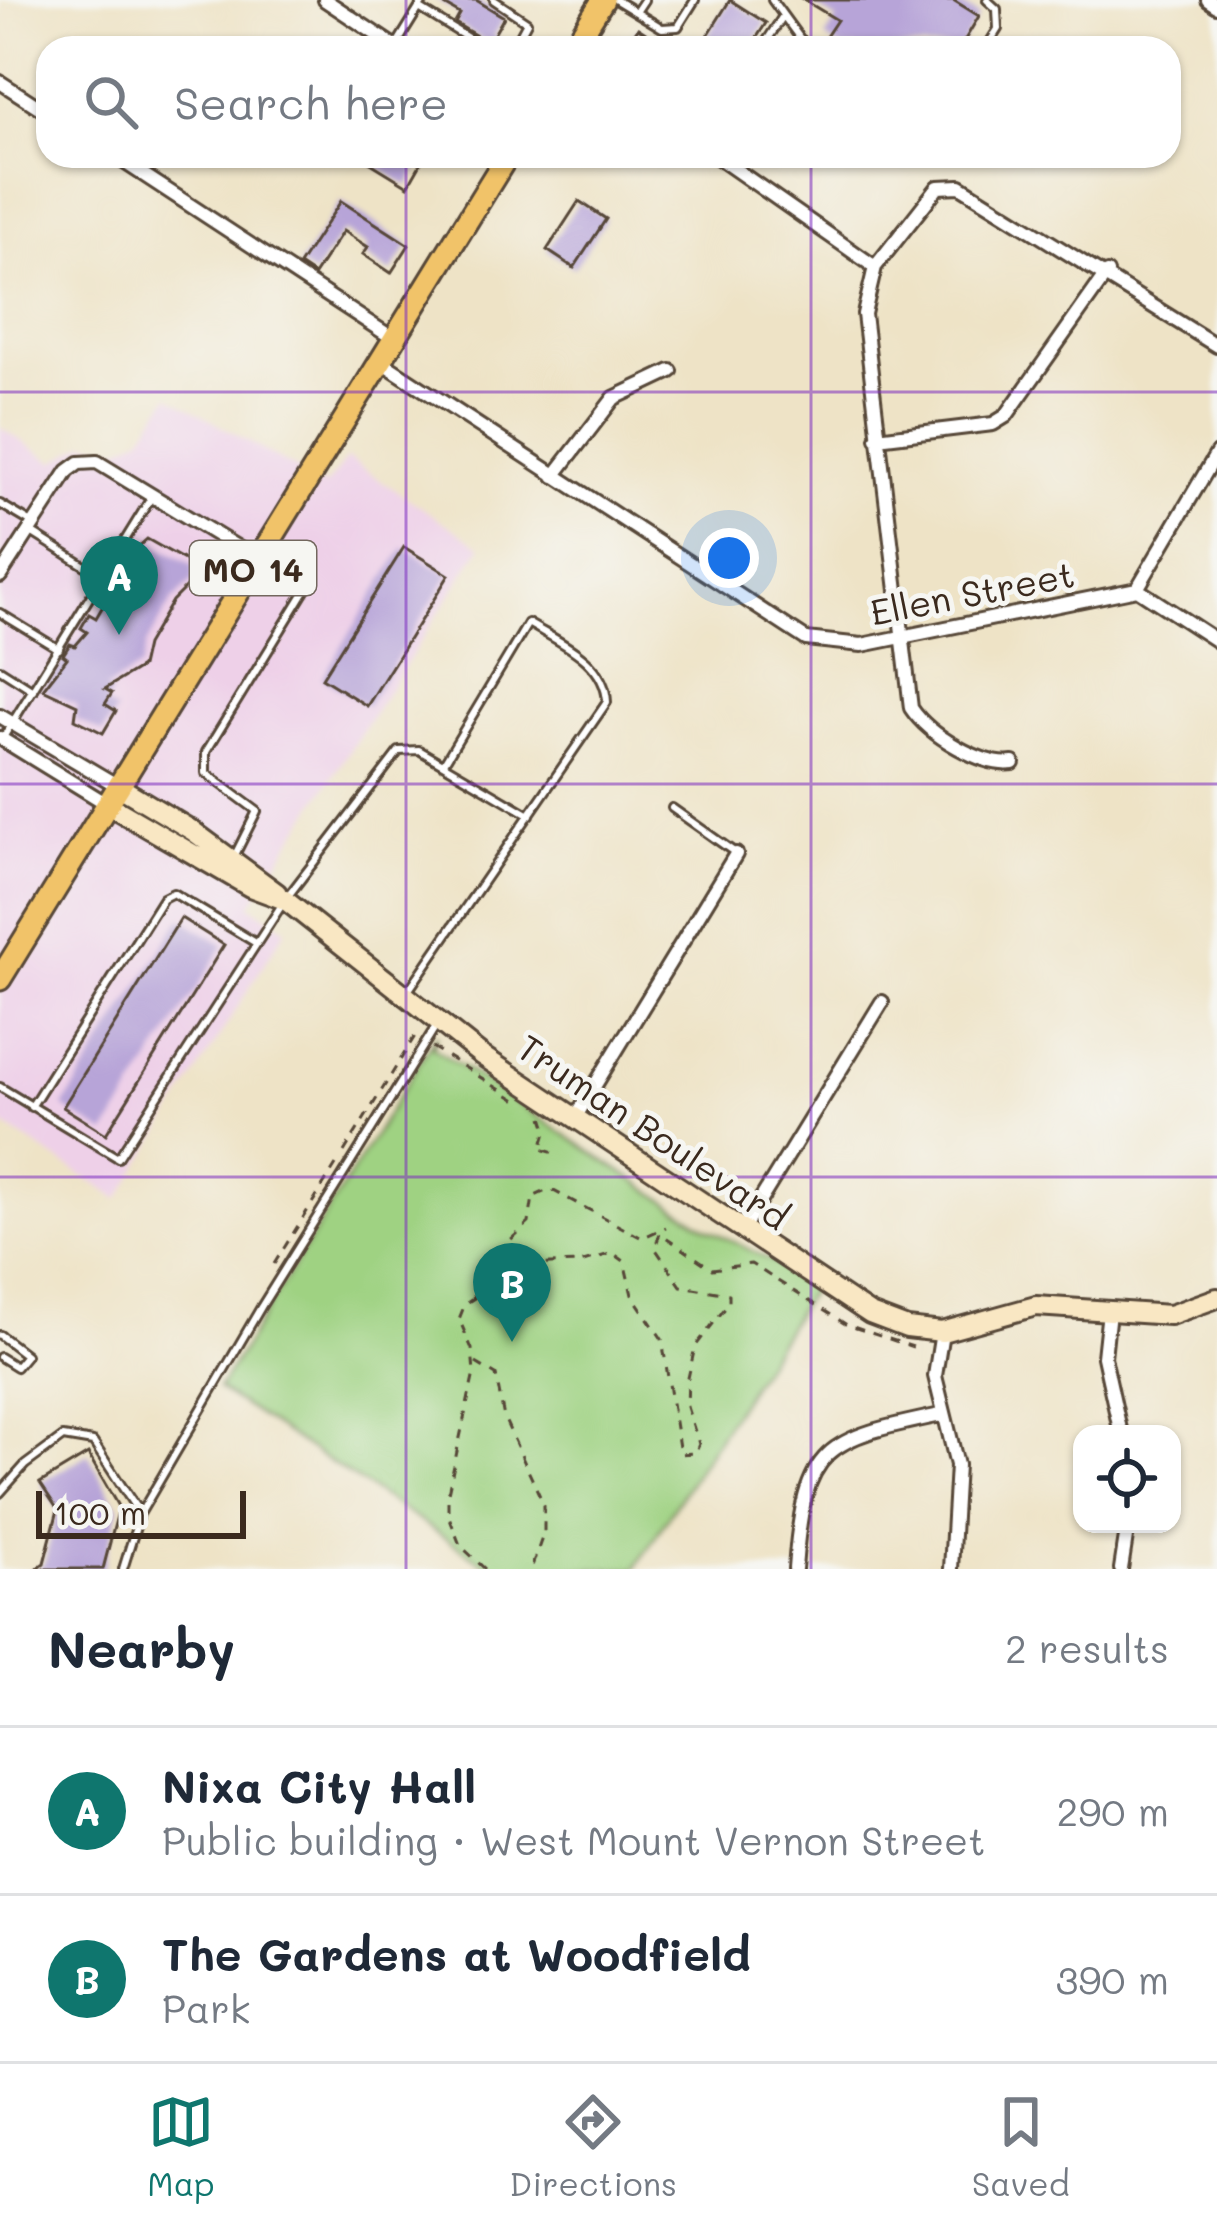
<!DOCTYPE html>
<html lang="en">
<head>
<meta charset="utf-8">
<style>
	body { margin:0; font-family:Mali,sans-serif; background:#f2f2f3; color:#1f2937 }
	.controls { position:absolute; right:36px; bottom:36px; display:grid; overflow:hidden; border-radius:24px; box-shadow:0 3px 9px #0004 }
	.controls button { width:108px; height:108px; display:grid; place-items:center; padding:0; border:0; border-bottom:3px solid #e0e1e3; background:#fff; color:#1f2937; font:60px sans-serif }
	.scale { position:absolute; left:36px; bottom:30px; width:210px; box-sizing:border-box; padding-left:12px; border:6px solid #3b2a1e; border-top:0; font-size:33px; line-height:42px; white-space:nowrap; color:#3b2a1e; -webkit-text-stroke:9px #f6f6f2; paint-order:stroke }
	.you { position:absolute; left:729px; top:558px; width:42px; height:42px; margin:-30px; border:9px solid #fff; border-radius:50%; background:#1a73e8; box-shadow:0 0 0 18px #1a73e833 }
	.badge { display:grid; place-items:center; width:78px; height:78px; border-radius:50%; background:#0f766e; color:#fff; font-size:39px; font-weight:700 }
	.pin { position:absolute; translate:-50% -99px; filter:drop-shadow(0 3px 6px #0008) }
	.pin::after { content:''; position:absolute; top:63px; width:42px; height:36px; background:inherit; clip-path:polygon(0 0,100% 0,50% 100%) }
	.list { margin:0; padding:0; list-style:none }
	h2 { display:flex; justify-content:space-between; align-items:center; height:156px; margin:0; padding:0 48px; font-size:51px }
	h2 small { font-size:39px; font-weight:400; color:#747a83 }
	.list li { display:grid; grid-template-columns:78px 1fr auto; gap:36px; align-items:center; box-sizing:border-box; height:168px; padding:0 48px; border-top:3px solid #e0e1e3 }
	.list b { display:block; font-size:45px; white-space:nowrap }
	.list p { margin:0; font-size:39px; white-space:nowrap; color:#747a83 }
	.list em { font-size:39px; font-style:normal; color:#747a83 }
	.icon { flex:none; width:66px; height:66px; fill:none; stroke:currentColor; stroke-width:2; stroke-linecap:round; stroke-linejoin:round }
	.map { position:relative; flex:none; width:1217px; height:1569px; overflow:hidden }
	.search { position:absolute; background:#fff; box-shadow:0 3px 9px #0004; left:36px; right:36px; top:36px; height:132px; display:flex; align-items:center; gap:30px; box-sizing:border-box; padding:0 42px; border-radius:36px; color:#747a83; font-size:45px }
	.sheet { height:492px; background:#fff }
	nav { display:flex; justify-content:space-around; align-items:center; box-sizing:border-box; height:168px; border-top:3px solid #e0e1e3; background:#fff; font-size:33px; color:#747a83 }
	nav a { display:grid; justify-items:center; gap:6px }
	nav .on { color:#0f766e }
	.map>svg:first-child { display:block }
	.built { fill:#eed0e8 }
	.green { fill:#9fd282; stroke:#6d7e50; stroke-width:3 }
	.building { fill:#b7a4d8 }
	.lines { fill:none; stroke-linecap:round; stroke-linejoin:round }
	.lane-casing { stroke:#564637; stroke-width:12 }
	.street-casing { stroke:#564637; stroke-width:18 }
	.secondary-casing { stroke:#564637; stroke-width:24 }
	.primary-casing { stroke:#564637; stroke-width:27 }
	.path { stroke:#564637; stroke-width:3; stroke-dasharray:9 9; stroke-linecap:butt }
	.lane { stroke:#fff; stroke-width:6 }
	.street { stroke:#fff; stroke-width:12 }
	.secondary { stroke:#f9e7c3; stroke-width:18 }
	.primary { stroke:#f1c369; stroke-width:21 }
	.grid { fill:none; stroke:#7b2cbf; stroke-width:3; stroke-opacity:0.55 }
	.labels { text-anchor:middle; dominant-baseline:central; stroke-width:10; stroke-linejoin:round; paint-order:stroke }
	.shield { fill:#f6f6f2; stroke:#73675e; stroke-width:3 }
	.shield-label { font-size:33px; font-weight:bold; fill:#3b2a1e }
	.street-label { font-size:36px; fill:#3b2a1e; stroke:#f6f6f2 }
</style>
</head>
<body>
<div class="map">
<svg width="1217" height="1569" viewBox="0 0 1217 1569">
	<rect width="100%" height="100%" fill="#f6f6f2"/>
	<filter id="ink" filterUnits="userSpaceOnUse"><feTurbulence type="fractalNoise" baseFrequency=".00833" numOctaves="2"/><feDisplacementMap in="SourceGraphic" scale="24" xChannelSelector="R" yChannelSelector="G"/><feConvolveMatrix kernelMatrix="1 2 1 2 8 2 1 2 1" color-interpolation-filters="sRGB"/></filter>
	<filter id="wash" filterUnits="userSpaceOnUse"><feTurbulence type="fractalNoise" baseFrequency=".004" numOctaves="4" result="noise"/><feDisplacementMap in="SourceGraphic" scale="48" xChannelSelector="R" yChannelSelector="G"/><feGaussianBlur stdDeviation="2.7" result="paint"/><feColorMatrix in="noise" values="0 0 0 0 0 0 0 0 0 0 0 0 0 0 0 0 0 1.4 0 .05"/><feComposite in="paint" operator="in"/></filter>
	<g filter="url(#wash)">
		<rect width="100%" height="100%" fill="#eee3c6"/>
		<path class="built" d="M169 396 325 486 347 458 481 547 250 905 286 929 119 1199 0 1123V427L54 462 86 443 120 448 142 437Z"/>
		<path class="green" d="M437 1034 433 1048 707 1228 815 1283 635 1569H493L218 1389Z"/>
		<g id="blocks">
			<path class="building" d="M436 0H476L504 17 493 36 500 39 495 47 455 23 460 14Z
				M730 0 766 23 750 48H700Z
				M804 0H953L979 16 960 48H841L825 38 837 20Z
				M638 28 669 48H625Z
				M372 156H425L408 186 369 162Z
				M341 201 409 245 391 273 363 254 368 247 343 231 314 275 299 265Z
				M579 201 606 219 574 268 547 250Z
				M147 539 193 565 194 579 172 601 146 645 141 667 105 689 112 693 105 704 116 711 103 733 75 719 77 705 43 689 67 658 63 655 70 644 75 646 87 632 81 628 89 614 96 618 120 577 129 583 137 548Z
				M404 547 449 575 367 706 322 678Z
				M181 918 224 945 106 1134 63 1107Z
				M88 1454 119 1508 103 1569H36L44 1563 58 1510 40 1483Z"/>
		</g>
	</g>
	<g filter="url(#ink)">
		<use href="#blocks" fill-opacity="0" stroke="#564637" stroke-width="3"/>
		<g class="lines">
			<defs>
				<path id="lane" d="M494 0 527 22 513 48
					M616 0 662 28 678 27 695 0
					M772 0 807 48
					M419 8 484 48
					M636 12 644 0
					M395 47 424 0
					M762 48 783 16
					M986 48 998 29 997 9 987 0
					M734 168 742 156
					M0 504 32 523
					M31 532 101 576
					M0 613 59 649
					M0 669 33 690
					M4 736 151 498
					M672 808 734 852
					M233 859 257 811 206 773V752L306 589 261 562
					M408 991 607 702C605 660 560 643 528 623L444 763
					M0 1087 118 1158 285 900 399 751 419 750 530 815
					M31 1107 163 898 173 893 256 943
					M0 1335 26 1355 16 1367 0 1357
					M0 1493 25 1465 63 1437 93 1442 140 1514 123 1569
					M140 1514 261 1307 436 1026"/>
				<path id="street" d="M325 0 397 48
					M1208 0 1217 6
					M0 82 48 113
					M115 156 394 339
					M716 156 875 267
					M380 361 806 639 862 645 1137 589 1217 641
					M877 438 993 424 1006 416 1107 273
					M554 476 614 398 671 371
					M0 576 68 471 79 463 97 462 258 560
					M1137 589 1217 453
					M0 716 118 786
					M0 738 107 804
					M1013 763C982 767 929 735 911 708L864 314 875 267 938 187 960 186 1217 346
					M575 1118 736 854
					M742 1230 882 1002
					M1109 1311 1104 1357 1121 1434
					M942 1332 935 1376 957 1465 951 1569
					M795 1569C804 1445 825 1439 941 1415
					M1121 1569 1128 1524"/>
				<path id="secondary" d="M118 786 193 831 277 893
					M107 804 250 887 285 900 481 1055 870 1314 907 1328 942 1332 1036 1306 1170 1315 1217 1298"/>
				<path id="primary" d="M573 48 603 0
					M0 979 507 156"/>
			</defs>
			<use href="#lane" class="lane-casing"/>
			<use href="#street" class="street-casing"/>
			<use href="#secondary" class="secondary-casing"/>
			<use href="#primary" class="primary-casing"/>
			<path class="path" d="M432 1047 520 1102
				M543 1117 547 1129 541 1149 554 1153
				M344 1152 415 1036 419 1039
				M274 1264 336 1165
				M473 1298 489 1259 529 1223 533 1197 550 1189 642 1238 666 1227
				M476 1363 496 1375 504 1418 544 1505V1532L531 1569
				M485 1569 460 1545 448 1514V1493L474 1373 472 1349 459 1319 465 1304 524 1265 580 1263 613 1253 624 1261 632 1295 662 1339 680 1454 695 1453 699 1444 687 1407 688 1378 695 1347 729 1303V1294L681 1286 655 1248 660 1233 712 1269 751 1264 847 1325 913 1347"/>
			<use href="#lane" class="lane"/>
			<use href="#street" class="street"/>
			<use href="#secondary" class="secondary"/>
			<use href="#primary" class="primary"/>
		</g>
	</g>
	<path class="grid" d="M406 0V48M811 0V48M406 156V1569M811 156V1569M0 392H1217M0 784H1217M0 1177H1217"/>
	<g class="labels">
		<rect class="shield" x="190" y="541" width="126" height="54" rx="9"/>
		<g class="shield-label">
			<text x="253" y="568">MO 14</text>
		</g>
		<g class="street-label">
			<text transform="translate(972 592) rotate(-11)">Ellen Street</text>
			<text transform="translate(654 1131) rotate(34)">Truman Boulevard</text>
		</g>
	</g>
</svg>
<div class="controls">
<button><svg class="icon" aria-label="locate" viewBox="0 0 24 24"><circle cx="12" cy="12" r="6"/><path d="M12 2v4M12 18v4M2 12h4M18 12h4"/></svg></button>
</div>
<div class="scale">100 m</div>
<div class="you"></div>
<div class="pin badge" style="left:119px;top:635px">A</div>
<div class="pin badge" style="left:512px;top:1342px">B</div>
<div class="search"><svg class="icon" aria-label="search" viewBox="0 0 24 24"><circle cx="10" cy="10" r="6"/><path d="M15 15l6 6"/></svg>Search here</div>
</div>
<section class="sheet">
<h2>Nearby<small>2 results</small></h2>
<ul class="list">
<li><span class="badge">A</span><div><b>Nixa City Hall</b><p>Public building · West Mount Vernon Street</p></div><em>290 m</em></li>
<li><span class="badge">B</span><div><b>The Gardens at Woodfield</b><p>Park</p></div><em>390 m</em></li>
</ul>
</section>
<nav>
<a class="on"><svg class="icon" aria-label="map" viewBox="0 0 24 24"><path d="M3 6l6-2 6 2 6-2v14l-6 2-6-2-6 2zM9 4v14M15 6v14"/></svg>Map</a>
<a><svg class="icon" aria-label="directions" viewBox="0 0 24 24"><path d="M12 3l9 9-9 9-9-9zM9 14v-3h6M13 9l2 2-2 2"/></svg>Directions</a>
<a><svg class="icon" aria-label="saved" viewBox="0 0 24 24"><path d="M7 4h10v16l-5-4-5 4z"/></svg>Saved</a>
</nav>
</body>
</html>
